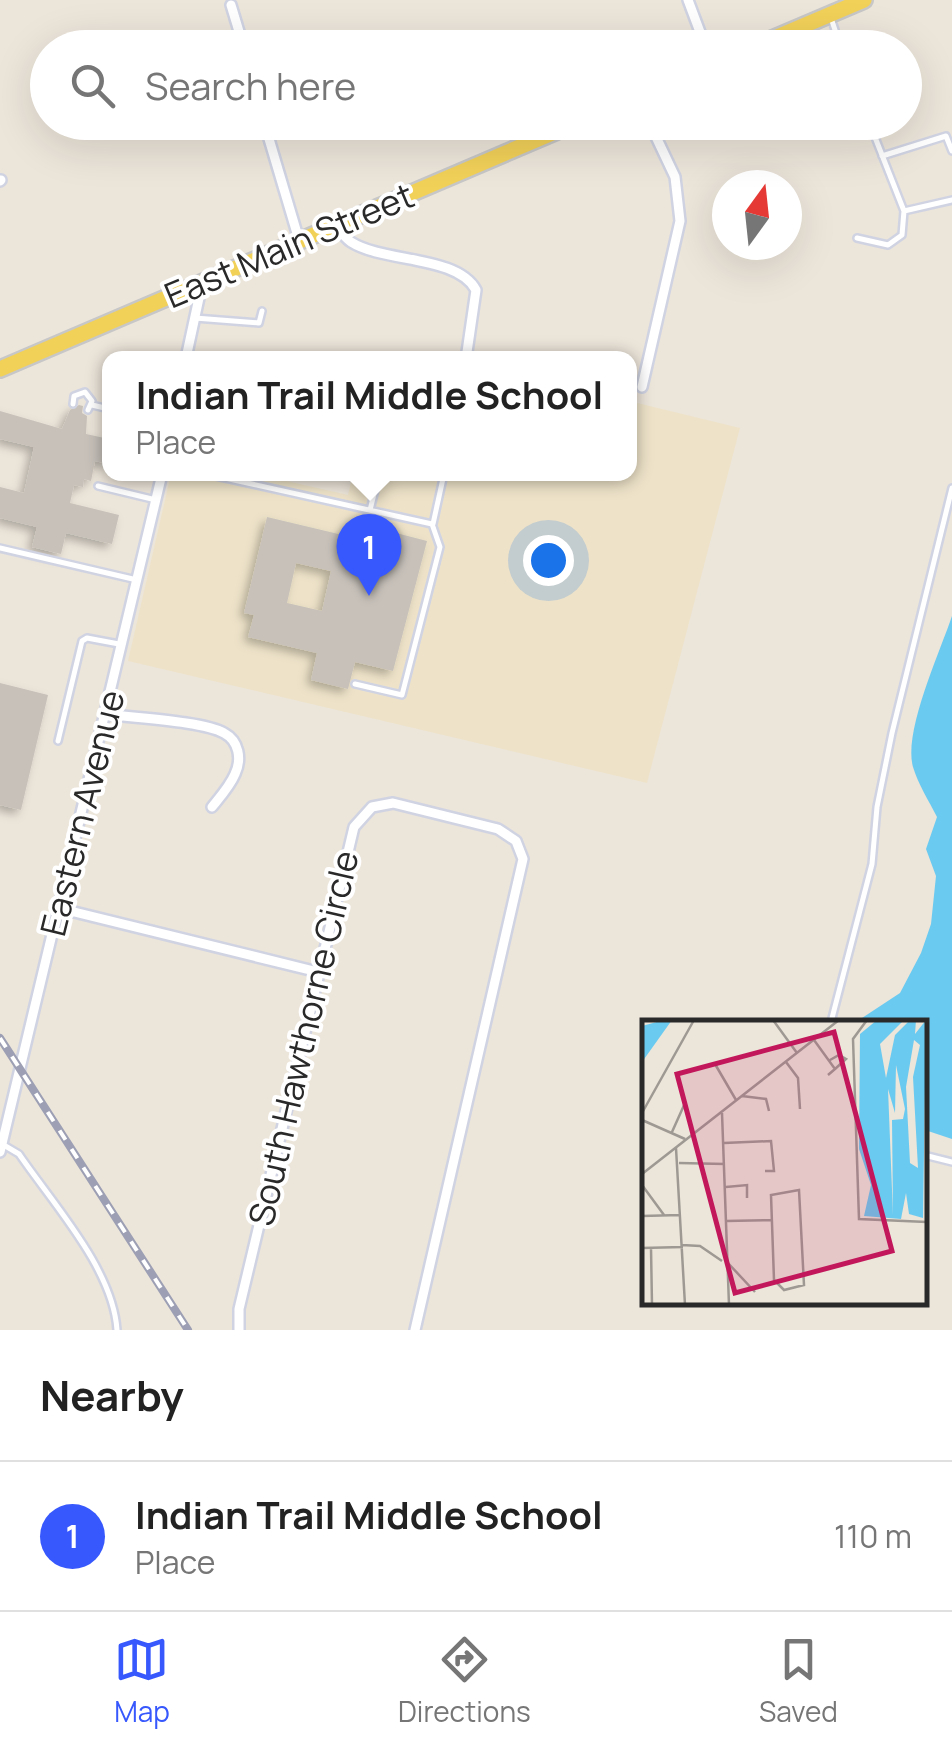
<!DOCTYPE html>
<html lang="en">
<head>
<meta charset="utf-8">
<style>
	body { margin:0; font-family:Manrope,sans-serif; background:#f2f2f2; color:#222 }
	.compass { position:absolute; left:712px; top:170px; width:90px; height:90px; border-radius:50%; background:#fff; box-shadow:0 10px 40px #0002; rotate:15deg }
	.you { position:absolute; left:548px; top:560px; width:35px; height:35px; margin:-25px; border:8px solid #fff; border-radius:50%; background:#1a73e8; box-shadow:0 0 0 15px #1a73e833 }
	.badge { display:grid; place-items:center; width:65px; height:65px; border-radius:50%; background:#3758fc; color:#fff; font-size:32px; font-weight:700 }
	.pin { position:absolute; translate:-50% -82px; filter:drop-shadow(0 2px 5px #0008) }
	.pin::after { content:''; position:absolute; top:52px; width:35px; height:30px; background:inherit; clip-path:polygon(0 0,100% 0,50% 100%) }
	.popup { position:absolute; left:102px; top:351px; width:535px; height:130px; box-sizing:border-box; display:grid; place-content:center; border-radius:20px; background:#fff; filter:drop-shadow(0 2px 8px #0005); font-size:32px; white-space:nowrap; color:#767676 }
	.popup b { font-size:38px; color:#222 }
	.popup::after { content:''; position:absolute; left:50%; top:100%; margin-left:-20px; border:20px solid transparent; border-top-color:#fff }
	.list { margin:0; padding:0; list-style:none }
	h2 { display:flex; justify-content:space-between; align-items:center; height:130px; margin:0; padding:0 40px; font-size:42px }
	h2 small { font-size:32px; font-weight:400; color:#767676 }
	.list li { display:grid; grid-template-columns:65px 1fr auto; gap:30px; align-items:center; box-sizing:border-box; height:150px; padding:0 40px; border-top:2px solid #e0e0e0 }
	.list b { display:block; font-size:38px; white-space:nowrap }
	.list p { margin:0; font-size:32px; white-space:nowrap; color:#767676 }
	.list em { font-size:32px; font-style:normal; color:#767676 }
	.icon { flex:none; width:55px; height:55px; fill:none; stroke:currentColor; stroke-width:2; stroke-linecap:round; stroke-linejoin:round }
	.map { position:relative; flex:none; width:952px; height:1330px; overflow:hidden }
	.search { position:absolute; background:#fff; box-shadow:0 10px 40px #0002; left:30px; right:30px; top:30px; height:110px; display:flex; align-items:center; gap:25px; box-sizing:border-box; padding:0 35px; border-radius:55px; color:#767676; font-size:38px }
	.sheet { height:280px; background:#fff }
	nav { display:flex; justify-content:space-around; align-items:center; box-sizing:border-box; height:140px; border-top:2px solid #e0e0e0; background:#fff; font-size:28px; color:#767676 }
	nav a { display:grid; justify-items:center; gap:5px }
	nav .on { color:#3758fc }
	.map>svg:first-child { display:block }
	.education { fill:#eee3c9 }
	.water { fill:#6bcaf0 }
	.building { fill:#c7c1ba; fill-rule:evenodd; filter:url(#shadow) }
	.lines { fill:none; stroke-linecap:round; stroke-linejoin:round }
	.lane-casing { stroke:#d0d3e2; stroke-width:10 }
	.street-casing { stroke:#d0d3e2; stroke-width:14 }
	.primary-casing { stroke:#c7c7c7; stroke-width:20 }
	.lane { stroke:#fff; stroke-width:5 }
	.street { stroke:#fff; stroke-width:9 }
	.primary { stroke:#f2d159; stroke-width:15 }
	.rail-casing { stroke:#9da0b4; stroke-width:8 }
	.rail { stroke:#fff; stroke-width:4; stroke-dasharray:11; stroke-linecap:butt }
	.labels { text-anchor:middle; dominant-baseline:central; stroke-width:8; stroke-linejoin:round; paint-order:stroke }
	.street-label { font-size:35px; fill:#292929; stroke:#fff }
	.inset-road { fill:none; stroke:#9e9a93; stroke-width:2.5 }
	.view { fill:#c2185b; fill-opacity:0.15; stroke:#c2185b; stroke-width:5 }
	.inset-edge { fill:none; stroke:#292929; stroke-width:5 }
</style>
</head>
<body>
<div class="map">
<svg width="952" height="1330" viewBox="0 0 952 1330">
	<defs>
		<filter id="shadow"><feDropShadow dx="-4.5" dy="4.5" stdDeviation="5" flood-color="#0004"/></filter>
	</defs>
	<rect width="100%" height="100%" fill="#ece5da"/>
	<path class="education" d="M629 401 740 428 647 783 128 661 171 474H256L348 495 353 474H629Z"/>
	<path class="water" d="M952 616V1139L925 1130 924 1022H861L862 1018 900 993 921 953 931 924 936 876 926 849 937 817C929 801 918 784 913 767 903 732 940 652 952 616Z"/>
	<path class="building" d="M79 405 83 406 82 413 87 416 86 434 109 439V464L95 461 91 481 84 479 83 487 74 485 70 503 119 515 112 544 66 533 61 554 32 547 37 527 0 518V487L24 493 34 447 0 439V411L62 429 70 410Z
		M267 517 351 537 354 522 427 541 393 671 355 662 348 689 311 680 317 653 248 637 254 615 244 613ZM296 563 331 571 322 611 287 603Z
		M0 683 48 695 21 810 0 805Z"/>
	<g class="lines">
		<defs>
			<path id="lane" d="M831 18 841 48
				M851 48 875 39
				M882 156 946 136 952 151
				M904 211 952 200
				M857 238 888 245 902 235 904 211 869 122
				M195 318 259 323 262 311
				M73 404 74 396 85 392 92 401 88 410
				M92 405 109 409
				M207 474 432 524 440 547 402 695 355 684
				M98 486 156 500
				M370 510 379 474
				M433 524 444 474
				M0 548 137 580
				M58 741 82 641 87 638 119 644
				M831 1022 872 864 877 807 892 733 952 488
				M2 1144 19 1154C53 1204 113 1269 117 1330
				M924 1155 952 1162"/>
			<path id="street" d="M688 0 706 48
				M231 5 244 48
				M264 122 299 240
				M0 181 1 180
				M335 225C340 231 345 238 351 242 384 263 457 255 476 290L467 352
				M186 358 199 298 194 286
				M642 387 680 221 675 177 649 122
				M106 714C133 718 203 721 224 733 239 741 242 759 235 774 230 786 220 797 212 807
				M58 908 318 972
				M0 1152 162 474
				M239 1330V1309L354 827 372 807 393 803 498 829 516 841 523 859 415 1330"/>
			<path id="primary" d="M751 48 864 0
				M0 369 578 122"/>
		</defs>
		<use href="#lane" class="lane-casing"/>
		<use href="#street" class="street-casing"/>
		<use href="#primary" class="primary-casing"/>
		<use href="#lane" class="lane"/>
		<use href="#street" class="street"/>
		<use href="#primary" class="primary"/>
		<defs>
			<path id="rail" d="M0 1038 188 1330"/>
		</defs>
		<use href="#rail" class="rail-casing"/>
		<use href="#rail" class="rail"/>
	</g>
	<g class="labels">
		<g class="street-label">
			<text transform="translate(289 245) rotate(-23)">East Main Street</text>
			<text transform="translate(82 813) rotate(-76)">Eastern Avenue</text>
			<text transform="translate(303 1038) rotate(-77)">South Hawthorne Circle</text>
		</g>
	</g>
	<g transform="translate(642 1020)">
		<rect width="285" height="285" fill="#ece5da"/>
		<path d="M22 0H30L0 42V6ZM235 0H262L238 24 244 58 253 15 268 0H274L273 14 284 0 281 198 267 194 264 173 259 199 222 196 229 165 217 129 218 14ZM272 20 278 25 271 57 276 148 268 143 264 67ZM254 45 263 89 261 99 250 100 251 195 246 69 253 93Z" fill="#6bcaf0" fill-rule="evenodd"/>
		<path class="inset-road" d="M131 0 155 33M225 0 211 19 217 199 285 202M172 20 193 49 186 55M188 40 197 35 204 39 193 49M144 42 156 58 158 89M73 44 94 80M100 76 124 79 127 91M0 93 52 0M80 93 87 285M0 100 43 119M30 112 43 83M82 123 129 121 132 151H123M34 128 43 285M37 143 83 144M0 154 197 0M0 165 22 195M84 167 105 165V178M157 170 162 265 142 270 132 260 129 175ZM0 196 38 195M84 201 130 200M40 225 58 226 80 241M0 228 41 227M9 228 10 285M85 242 113 272"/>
		<path class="view" d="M192 12 250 231 93 273 35 54Z"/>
		<rect width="285" height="285" class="inset-edge"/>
	</g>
</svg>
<svg class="compass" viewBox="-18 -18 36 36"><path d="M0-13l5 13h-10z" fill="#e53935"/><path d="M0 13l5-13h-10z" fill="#767676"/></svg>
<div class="you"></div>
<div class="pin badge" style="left:369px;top:596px">1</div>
<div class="popup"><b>Indian Trail Middle School</b>Place</div>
<div class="search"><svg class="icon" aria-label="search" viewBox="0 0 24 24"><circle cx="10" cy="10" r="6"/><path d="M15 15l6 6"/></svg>Search here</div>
</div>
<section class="sheet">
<h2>Nearby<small></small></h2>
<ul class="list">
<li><span class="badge">1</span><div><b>Indian Trail Middle School</b><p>Place</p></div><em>110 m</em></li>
</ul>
</section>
<nav>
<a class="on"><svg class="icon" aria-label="map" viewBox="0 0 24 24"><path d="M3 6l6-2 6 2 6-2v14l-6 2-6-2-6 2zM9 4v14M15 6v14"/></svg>Map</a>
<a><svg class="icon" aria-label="directions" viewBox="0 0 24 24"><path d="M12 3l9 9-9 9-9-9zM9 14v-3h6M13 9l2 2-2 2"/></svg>Directions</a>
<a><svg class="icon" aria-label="saved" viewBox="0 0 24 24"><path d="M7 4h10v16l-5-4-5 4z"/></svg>Saved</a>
</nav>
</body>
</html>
